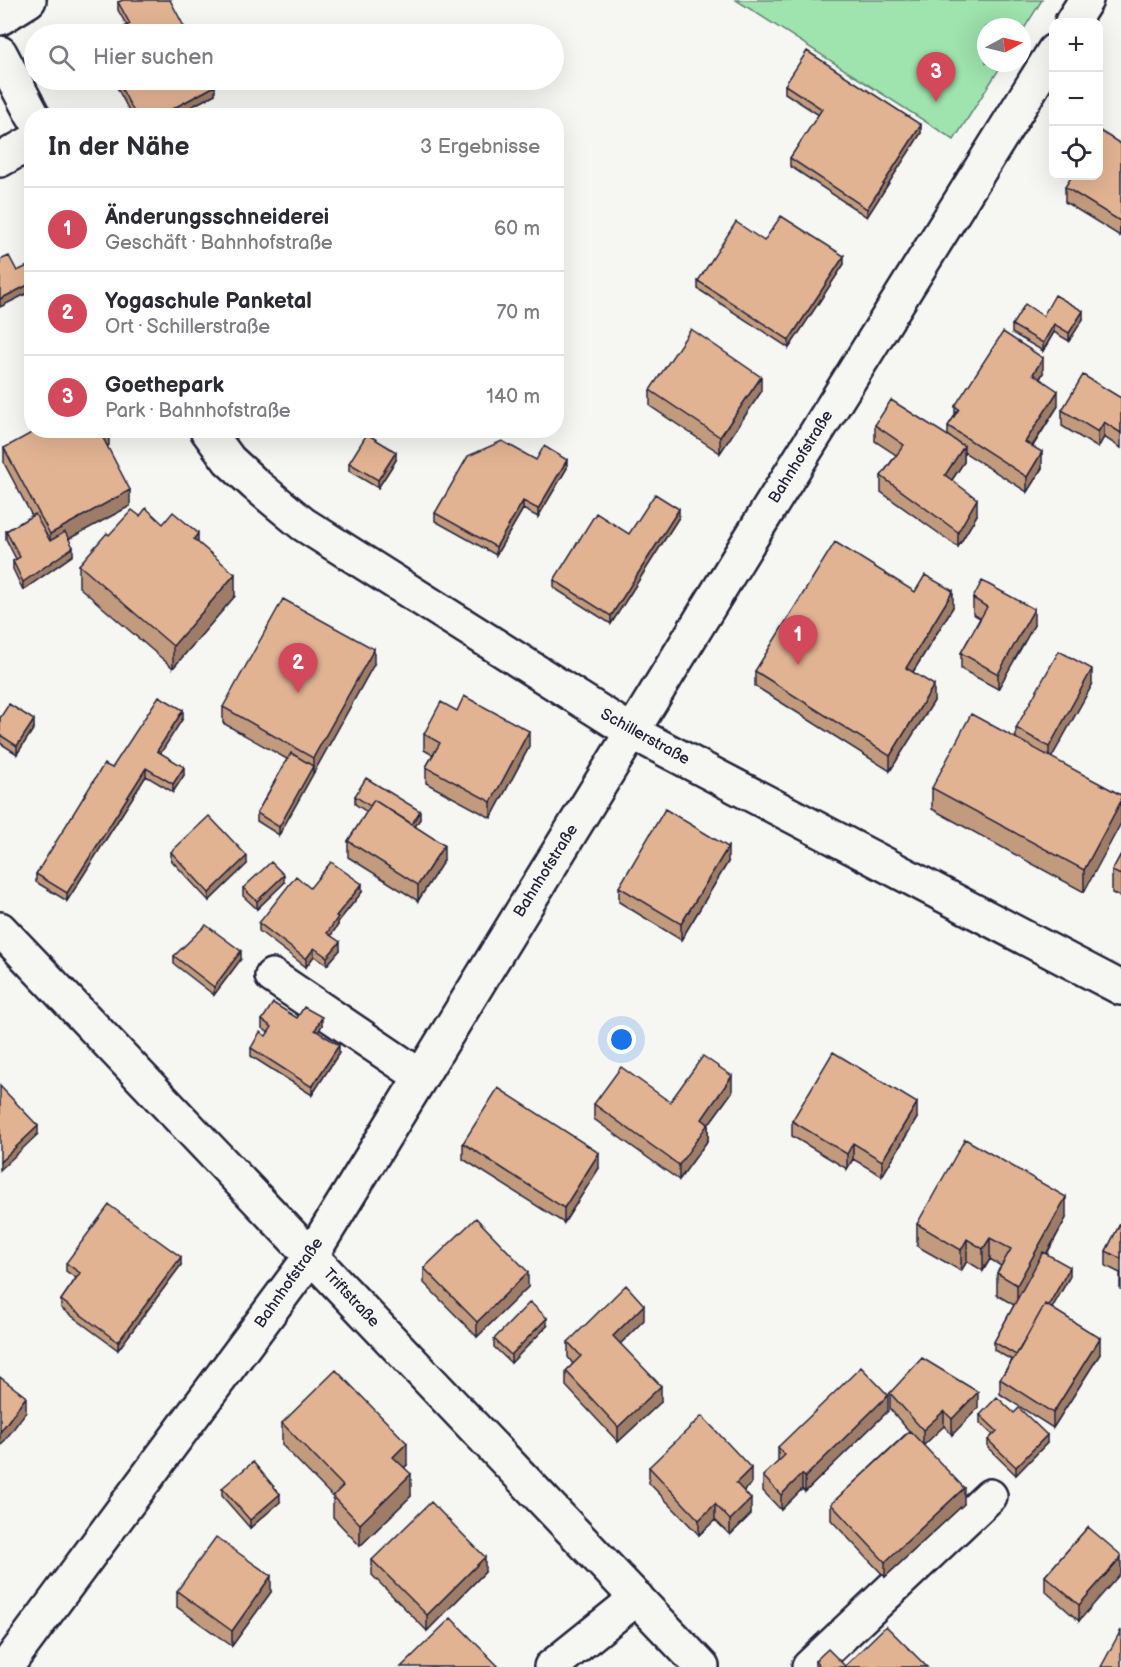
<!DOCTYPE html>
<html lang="de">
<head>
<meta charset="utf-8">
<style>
	body { margin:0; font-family:"Balsamiq Sans",sans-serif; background:#f2f2f3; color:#2b2b33 }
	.controls { position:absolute; right:18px; top:18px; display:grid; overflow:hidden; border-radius:12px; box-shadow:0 6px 24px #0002 }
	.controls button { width:54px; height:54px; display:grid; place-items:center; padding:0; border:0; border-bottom:2px solid #e1e1e2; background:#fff; color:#2b2b33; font:30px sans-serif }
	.compass { position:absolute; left:977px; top:18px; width:54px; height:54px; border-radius:50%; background:#fff; box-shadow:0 6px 24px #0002; rotate:83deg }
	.you { position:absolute; left:622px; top:1040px; width:21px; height:21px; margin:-15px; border:4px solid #fff; border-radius:50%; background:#1a73e8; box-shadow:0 0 0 9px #1a73e833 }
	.badge { display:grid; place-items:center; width:39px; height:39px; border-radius:50%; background:#d1495b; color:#fff; font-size:20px; font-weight:700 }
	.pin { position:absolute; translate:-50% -50px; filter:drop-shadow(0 2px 3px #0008) }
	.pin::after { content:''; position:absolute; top:32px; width:21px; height:18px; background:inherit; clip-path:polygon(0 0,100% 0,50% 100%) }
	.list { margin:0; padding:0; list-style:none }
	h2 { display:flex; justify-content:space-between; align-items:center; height:78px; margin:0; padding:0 24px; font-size:26px }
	h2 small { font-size:20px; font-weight:400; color:#7c7c81 }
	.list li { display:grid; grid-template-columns:39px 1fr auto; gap:18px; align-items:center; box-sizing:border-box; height:84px; padding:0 24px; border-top:2px solid #e1e1e2 }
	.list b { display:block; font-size:22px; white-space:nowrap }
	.list p { margin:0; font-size:20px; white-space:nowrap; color:#7c7c81 }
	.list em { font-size:20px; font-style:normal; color:#7c7c81 }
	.icon { flex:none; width:33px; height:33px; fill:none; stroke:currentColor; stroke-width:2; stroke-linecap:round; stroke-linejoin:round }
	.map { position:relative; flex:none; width:1121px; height:1667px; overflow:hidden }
	.search { position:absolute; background:#fff; box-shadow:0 6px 24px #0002; left:24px; top:24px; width:540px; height:66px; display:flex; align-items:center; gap:15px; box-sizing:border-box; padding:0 21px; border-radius:33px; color:#7c7c81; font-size:22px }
	.panel { position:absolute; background:#fff; box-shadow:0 6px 24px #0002; left:24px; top:108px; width:540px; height:330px; border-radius:24px }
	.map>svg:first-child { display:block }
	.green { fill:#9fe3ae; stroke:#608274; stroke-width:1.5 }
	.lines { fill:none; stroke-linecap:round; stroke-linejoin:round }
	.minor-casing { stroke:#22223b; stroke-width:38 }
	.minor { stroke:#f6f6f2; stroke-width:33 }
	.wall { fill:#c29a7e; stroke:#22223b; stroke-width:1.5 }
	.shaded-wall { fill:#9e7d67; stroke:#22223b; stroke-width:1.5 }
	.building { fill:#e2b393; stroke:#22223b; stroke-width:1.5 }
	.labels { text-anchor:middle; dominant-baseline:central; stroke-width:5; stroke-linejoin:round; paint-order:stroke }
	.street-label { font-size:16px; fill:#22223b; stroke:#f6f6f2 }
</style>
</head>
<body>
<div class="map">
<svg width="1121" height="1667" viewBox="0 0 1121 1667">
	<rect width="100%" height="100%" fill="#f6f6f2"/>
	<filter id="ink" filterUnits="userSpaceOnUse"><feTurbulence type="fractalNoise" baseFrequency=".0167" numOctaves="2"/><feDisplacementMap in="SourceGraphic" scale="12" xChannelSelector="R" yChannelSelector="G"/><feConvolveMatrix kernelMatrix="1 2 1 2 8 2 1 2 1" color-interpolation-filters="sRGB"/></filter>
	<g filter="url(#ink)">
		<path class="green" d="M736 0H1042L1022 32V27H986V63H1003L954 140Z"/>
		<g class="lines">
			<defs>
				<path id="minor" d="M0 18 29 0
					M1072 22 1086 0
					M0 53 33 116
					M0 160 32 142
					M207 430 229 460 256 485 303 524 632 732 1121 988
					M0 929 702 1667
					M272 976 420 1076
					M6 1667 311 1256 757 528 1054 51
					M551 1667 637 1598
					M809 1667 990 1496"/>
			</defs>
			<use href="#minor" class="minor-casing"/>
			<use href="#minor" class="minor"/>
		</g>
		<path class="wall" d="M170 0 127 26 118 10V2Z
			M113 80H212L215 94 174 116H132Z
			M785 85 921 133 867 217 790 166V158L819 115 785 93Z
			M1121 144 1120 236 1065 202V187Z
			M764 241 844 264 789 348 698 289V281Z
			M1043 316 1083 319 1069 341 1054 332 1043 351 1012 333V325Z
			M1043 373 1040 379 1058 406 1033 446 1042 468 1027 492 964 452V462L952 480 977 515 958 547 881 492V476L896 455 875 441V425L948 436V426L955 416V406Z
			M650 390 761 392 720 453 650 406Z
			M1121 398V448L1104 437 1098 448 1062 426V410Z
			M109 445 107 446 130 506 68 539 73 555 23 590 13 569V561L16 559 6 539V531L32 516 4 463V448Z
			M396 460 378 488 349 471V463Z
			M536 460 567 468 538 517 523 509 496 555 435 521V513Z
			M140 516 163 524 198 543 235 596 173 668 79 587V565Z
			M679 517 611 624 554 588V580Z
			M915 592 953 607 913 672 934 701 890 771 755 686V671Z
			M973 598 1034 625 998 689 961 669V653L980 618 973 614Z
			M374 664 279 835 257 821V813L287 759 223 723V707Z
			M1092 685 1051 758 1121 795 1084 892 932 809V788L1016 738V728Z
			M0 718 34 728 17 754 0 743Z
			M183 718 160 753 184 775 173 792 146 776 67 901 36 882V874L112 768Z
			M424 734 529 747 491 818 426 783V767L433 755 424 750Z
			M355 796 420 819 415 826 444 860 418 901 348 857V841L367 812 355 804Z
			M171 852 247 864 209 901 171 860Z
			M1121 854V897L1112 893V871Z
			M728 862 681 940 619 902V887Z
			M284 883 257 909 243 896V888Z
			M310 888 362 892 338 922V925L331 935 340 950 327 965 314 956 306 967 259 931V923Z
			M174 956 241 959 214 995 174 964Z
			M297 1018 322 1025 318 1032 339 1053 312 1095 251 1056V1048L266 1036 269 1033 262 1028V1020Z
			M732 1092 708 1125V1140L679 1180 594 1119V1104L670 1102Z
			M917 1118 882 1176 853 1159 847 1169 792 1136V1121Z
			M463 1143 599 1168 564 1223 463 1159Z
			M1066 1218 1047 1254 1070 1276 1052 1308 1100 1354 1053 1428 1000 1394V1379L1012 1360 994 1350V1342L1014 1305 997 1295V1273L1001 1266 990 1259 983 1271 967 1261 961 1271 917 1246V1224Z
			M1121 1222V1289H1120V1273L1106 1266V1251Z
			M66 1263 181 1265 118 1350 61 1308V1300L76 1278 66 1271Z
			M424 1268 528 1287 477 1337 424 1283Z
			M644 1320 620 1344 661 1402 618 1442 566 1386V1371L573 1364 568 1357V1342Z
			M547 1326 511 1363 494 1347V1339Z
			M890 1393 978 1408 952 1435 944 1426 923 1445 964 1504 885 1577 831 1520V1504L909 1431 890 1409Z
			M888 1411 805 1492 802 1489 781 1510 763 1491V1476L778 1462V1447Z
			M1014 1413 1047 1443 1016 1475 988 1448V1440L993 1435 980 1423V1415Z
			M282 1423 407 1465 404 1468 411 1496 360 1546 333 1517V1497L282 1445Z
			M649 1467 751 1484 744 1491 751 1514 730 1535 715 1520 699 1535 649 1483Z
			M222 1488 280 1502 250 1528 222 1496Z
			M1088 1527 1079 1621 1045 1591V1576Z
			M372 1560 485 1572 427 1631 372 1575Z
			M177 1591 271 1592 232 1646 177 1607Z
			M815 1661 845 1666 927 1667H815Z"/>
		<path class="shaded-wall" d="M215 86V94L174 116H159Z
			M921 125V133L867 217V209Z
			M1121 220V235L1120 236V221Z
			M844 256V264L789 348V340Z
			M32 283V291L0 307V299Z
			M1083 311V319L1069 341V333Z
			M1054 324V332L1043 351V343Z
			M1043 358V373L1033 390V374Z
			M761 377V392L720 453V437Z
			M1058 391V406L1025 457V442Z
			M1104 422V437L1098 448V432Z
			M109 430V445L101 450V434Z
			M964 446V462L945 490V475Z
			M396 452V460L378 488V480Z
			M1042 452V468L1027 492V477Z
			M567 460V468L538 517V509Z
			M130 490V506L50 549V534Z
			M977 499V515L958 547V532Z
			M523 501V509L496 555V547Z
			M679 509V517L611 624V616Z
			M198 533V555L194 539Z
			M73 547V555L23 590V582Z
			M235 574V596L173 668V646Z
			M953 591V607L906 683V668Z
			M1034 609V625L998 689V674Z
			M374 649V664L313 774V758Z
			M1092 669V685L1049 762V747Z
			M934 685V701L890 771V756Z
			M183 710V718L157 759V751Z
			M34 720V728L17 754V746Z
			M529 731V747L491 818V802Z
			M313 766V774L279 835V827Z
			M184 767V775L173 792V784Z
			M146 768V776L67 901V893Z
			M1121 801V823L1084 892V870Z
			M420 811V819L408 837V829Z
			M444 845V860L418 901V885Z
			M728 847V862L681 940V924Z
			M247 856V864L209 901V893Z
			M284 875V883L257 909V901Z
			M362 884V892L338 922V925L327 941V933L336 916Z
			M340 942V950L327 965V957Z
			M314 948V956L306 967V959Z
			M241 951V959L214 995V987Z
			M322 1017V1025L315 1038V1030Z
			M339 1045V1053L312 1095V1087Z
			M732 1076V1092L708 1125V1140L679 1180V1165L702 1119Z
			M917 1103V1118L882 1176V1161Z
			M38 1126V1134L0 1170V1162Z
			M853 1143V1159L847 1169V1154Z
			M599 1153V1168L564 1223V1208Z
			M1066 1197V1218L1017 1307V1285Z
			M990 1238V1259L983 1271V1249Z
			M967 1239V1261L961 1271V1250Z
			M181 1257V1265L118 1350V1342Z
			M1070 1267V1276L1020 1365V1357Z
			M528 1272V1287L477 1337V1322Z
			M644 1305V1320L613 1351V1336Z
			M547 1318V1326L511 1363V1355Z
			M1100 1338V1354L1053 1428V1413Z
			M661 1386V1402L618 1442V1427Z
			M978 1392V1408L952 1435V1419Z
			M888 1395V1411L805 1492V1477Z
			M26 1397V1412L0 1447V1432Z
			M944 1411V1426L923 1446V1430Z
			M1047 1435V1443L1016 1475V1467Z
			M407 1443V1465L393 1478V1457Z
			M751 1468V1484L736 1498V1483Z
			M411 1474V1496L360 1546V1524Z
			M802 1474V1489L781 1510V1495Z
			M964 1488V1504L885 1577V1562Z
			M280 1494V1502L250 1528V1520Z
			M751 1499V1514L730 1535V1520Z
			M715 1504V1520L699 1535V1520Z
			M485 1557V1572L427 1631V1615Z
			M1121 1557V1573L1079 1621V1605Z
			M271 1576V1592L232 1646V1631Z"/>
		<path class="building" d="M123 0H170L188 34H111L130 24 118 2Z
			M807 51 921 125 867 209 790 158 822 109 785 85Z
			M117 80H212L215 86 159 116H136Z
			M1100 131 1121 144V220L1120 221 1065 187 1072 176H1098V132Z
			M781 216 844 256 789 340 698 281 736 222 764 241Z
			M9 256 17 271 32 264V283L0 299V260Z
			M1055 295 1083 311 1069 333 1054 324 1043 343 1012 325 1025 304 1043 316Z
			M691 329 761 377 720 437 650 390Z
			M1003 332 1043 358 1033 374 1058 391 1025 442 1042 452 1027 477 948 426 959 409 955 406Z
			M1083 375 1121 398V433L1104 422 1098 432 1062 410Z
			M891 400 964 446 945 475 977 499 958 532 881 476 904 445 875 425Z
			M37 430H108L101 434 130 490 50 534 4 448Z
			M367 434 396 452 378 480 349 463Z
			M502 441 536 460 544 446 567 460 538 509 523 501 496 547 435 513 468 456Z
			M655 494 679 509 611 616 554 580 596 513 629 534Z
			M146 508 163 524 173 512 198 533 194 539 235 574 173 646 79 565 107 533 109 535 132 510 140 516Z
			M35 514 50 541 65 532 73 547 23 582 13 561 20 557 6 531Z
			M835 542 915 592 925 575 953 591 906 668 934 685 890 756 755 671Z
			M982 581 1034 609 998 674 961 653 987 607 973 598Z
			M283 599 374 649 313 758 223 707Z
			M1059 651 1092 669 1049 747 1016 728Z
			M159 696 183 710 157 751 184 767 173 784 146 768 67 893 36 874 104 764 112 768Z
			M464 696 529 731 491 802 426 767 440 743 424 734 441 702 457 711Z
			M9 704 34 720 17 746 0 735V718Z
			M971 714 1121 795V801L1084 870 932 788Z
			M291 753 313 766 279 827 257 813Z
			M366 778 420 811 412 824 374 800 370 806 355 796Z
			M374 800 444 845 418 885 348 841Z
			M665 809 728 847 681 924 619 887Z
			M209 816 247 856 209 893 171 852Z
			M1121 854V875L1112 871Z
			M271 862 284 875 257 901 243 888Z
			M331 862 362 884 336 916 338 917 327 933 340 942 327 957 314 948 306 959 259 923 296 876 310 888Z
			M206 925 241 951 214 987 174 956Z
			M273 1003 297 1018 304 1007 322 1017 315 1030 339 1045 312 1087 251 1048 260 1032 266 1036 272 1027 262 1020Z
			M833 1052 917 1103 882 1161 853 1143 847 1154 792 1121Z
			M703 1056 732 1076 702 1119 708 1124 679 1165 594 1104 621 1067 670 1102Z
			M0 1086 38 1126 0 1162Z
			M498 1088 599 1153 564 1208 463 1143Z
			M965 1139 1066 1197 1017 1285 997 1273 1011 1249 990 1238 983 1249 967 1239 961 1250 917 1224Z
			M109 1205 181 1257 118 1342 61 1300 80 1273 66 1263Z
			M476 1218 528 1272 477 1322 424 1268Z
			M1121 1222V1259L1106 1251Z
			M1043 1252 1070 1267 1048 1306 1045 1304 1016 1355 994 1342Z
			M626 1285 644 1305 613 1336 661 1386 618 1427 566 1371 581 1356 568 1342Z
			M530 1302 547 1318 511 1355 494 1339Z
			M1045 1304 1100 1338 1053 1413 1000 1379 1020 1349Z
			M922 1358 978 1392 952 1419 944 1411 923 1430 890 1393Z
			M861 1367 888 1395 805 1477 802 1474 781 1495 763 1476 785 1455 778 1447Z
			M336 1370 407 1443 393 1457 411 1474 360 1524 333 1496 343 1486 282 1423Z
			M0 1377 26 1397 0 1432Z
			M997 1397 1014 1413 1019 1408 1047 1435 1016 1467 988 1440 997 1431 980 1415Z
			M702 1416 751 1468 736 1483 751 1499 730 1520 715 1504 699 1520 649 1467Z
			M910 1431 964 1488 885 1562 831 1504Z
			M253 1462 280 1494 250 1520 222 1488Z
			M431 1502 485 1557 427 1615 372 1560Z
			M1088 1527 1121 1555V1557L1079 1605 1045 1576Z
			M216 1537 271 1576 232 1631 177 1591Z
			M451 1618 499 1667H401Z
			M886 1626 927 1667H821L815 1661 828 1649 845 1666Z
			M1121 1630V1667H1101Z"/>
	</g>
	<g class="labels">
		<g class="street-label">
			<text transform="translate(801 457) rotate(-58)">Bahnhofstraße</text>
			<text transform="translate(645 737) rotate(29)">Schillerstraße</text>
			<text transform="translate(546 871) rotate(-58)">Bahnhofstraße</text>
			<text transform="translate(289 1283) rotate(-55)">Bahnhofstraße</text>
			<text transform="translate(351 1298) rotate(47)">Triftstraße</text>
		</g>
	</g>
</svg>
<div class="controls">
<button>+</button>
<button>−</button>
<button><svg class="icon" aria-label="locate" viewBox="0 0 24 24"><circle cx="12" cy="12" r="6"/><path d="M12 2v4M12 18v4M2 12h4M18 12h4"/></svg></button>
</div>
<svg class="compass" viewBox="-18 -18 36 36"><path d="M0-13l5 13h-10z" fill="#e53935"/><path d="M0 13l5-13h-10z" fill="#7c7c81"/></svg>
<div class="you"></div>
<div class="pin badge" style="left:798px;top:665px">1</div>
<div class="pin badge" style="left:298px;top:693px">2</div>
<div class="pin badge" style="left:936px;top:102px">3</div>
<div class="search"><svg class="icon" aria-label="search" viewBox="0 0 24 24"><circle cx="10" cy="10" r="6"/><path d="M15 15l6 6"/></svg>Hier suchen</div>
<section class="panel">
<h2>In der Nähe<small>3 Ergebnisse</small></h2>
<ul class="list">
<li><span class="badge">1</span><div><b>Änderungsschneiderei</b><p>Geschäft · Bahnhofstraße</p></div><em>60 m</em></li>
<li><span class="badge">2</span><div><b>Yogaschule Panketal</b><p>Ort · Schillerstraße</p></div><em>70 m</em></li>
<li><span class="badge">3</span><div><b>Goethepark</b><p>Park · Bahnhofstraße</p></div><em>140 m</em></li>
</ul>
</section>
</div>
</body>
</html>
